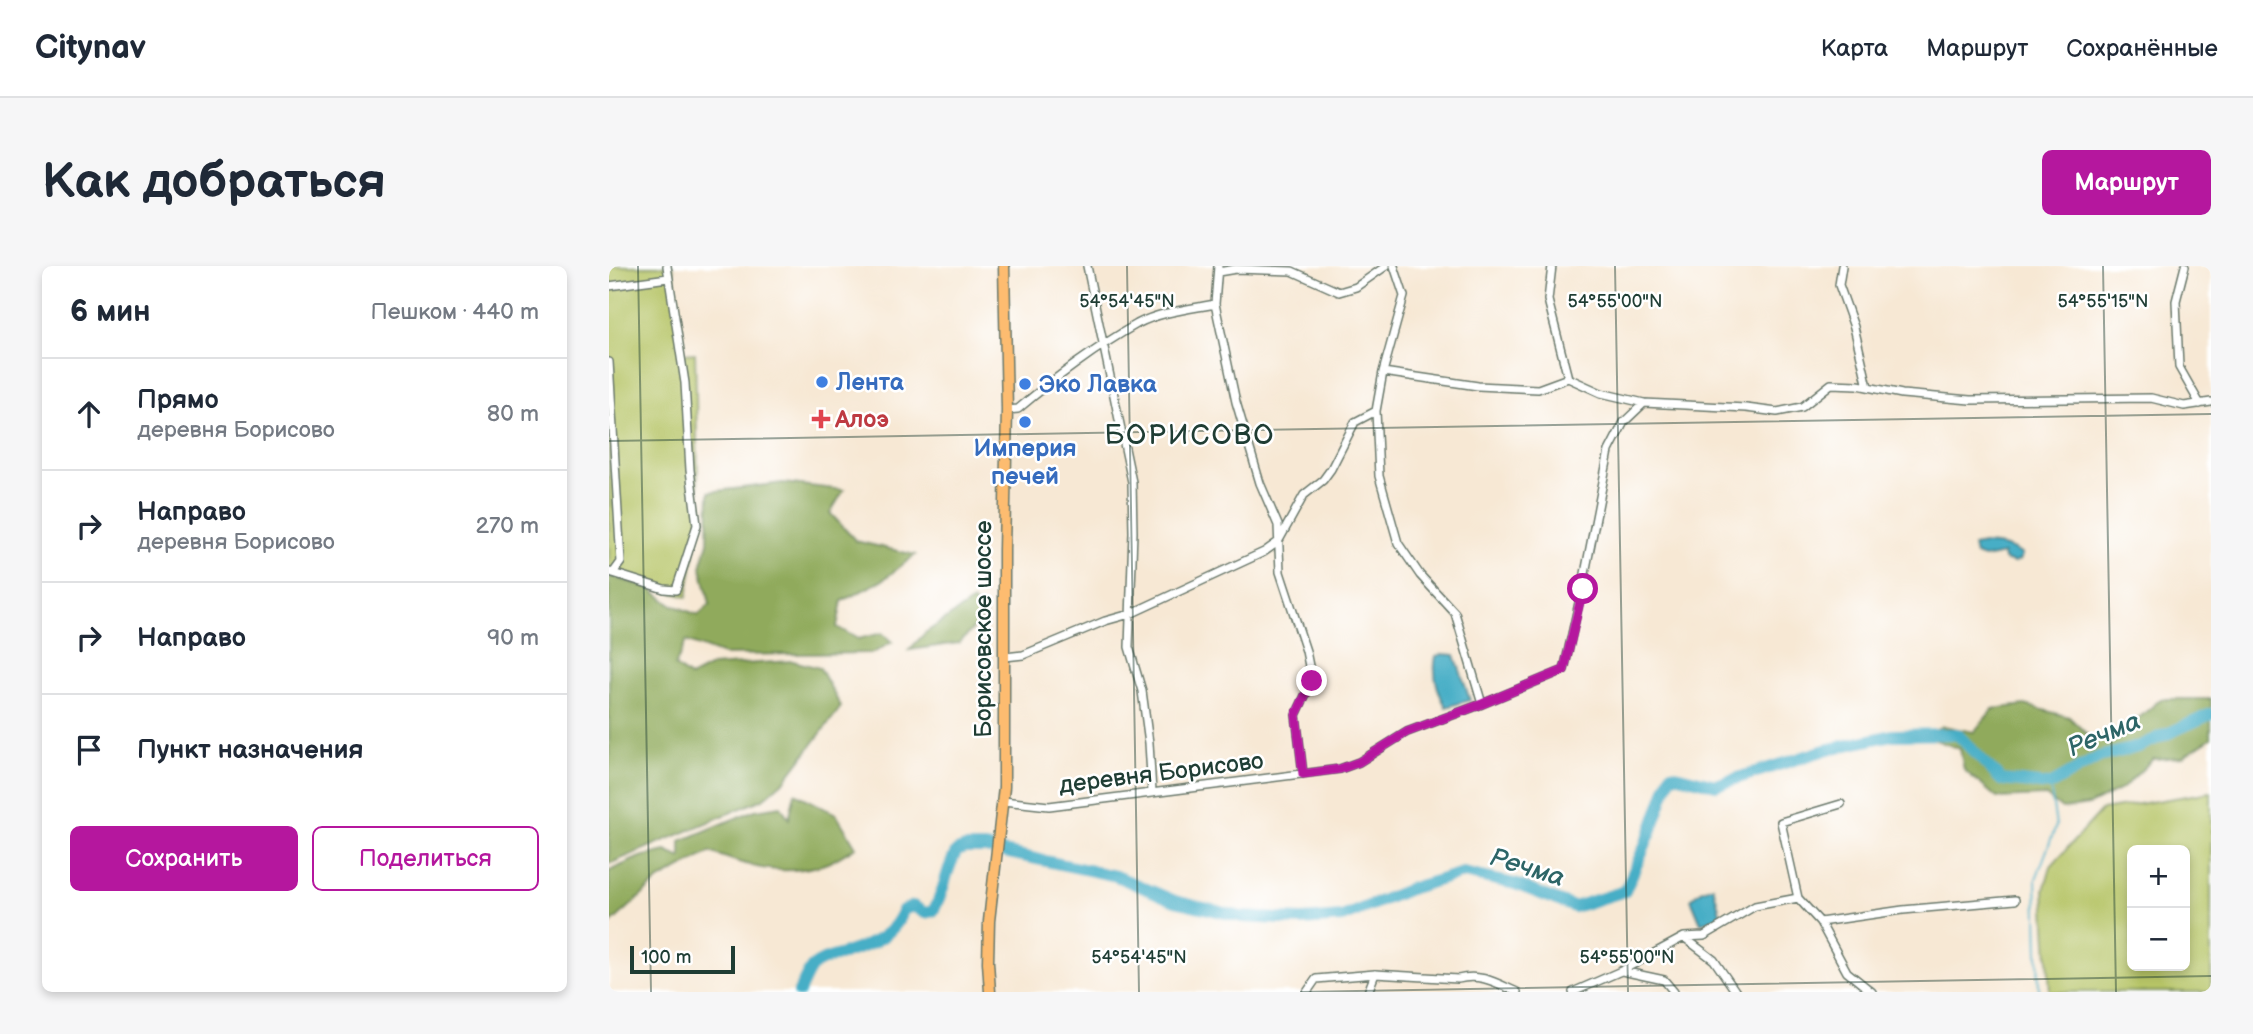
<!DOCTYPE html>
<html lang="ru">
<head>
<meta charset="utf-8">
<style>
	body { margin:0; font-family:"Balsamiq Sans",sans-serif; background:#f6f6f7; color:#1f2937 }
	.controls { position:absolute; right:21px; bottom:21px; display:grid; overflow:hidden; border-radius:10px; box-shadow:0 4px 10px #0003 }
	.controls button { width:63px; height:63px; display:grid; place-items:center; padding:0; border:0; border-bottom:2px solid #e0e1e3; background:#fff; color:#1f2937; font:35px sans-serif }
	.scale { position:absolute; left:21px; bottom:18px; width:105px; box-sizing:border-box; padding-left:7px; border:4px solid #1f3d34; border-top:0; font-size:19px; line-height:24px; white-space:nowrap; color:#1f3d34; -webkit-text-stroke:5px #fff; paint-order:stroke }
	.stop { position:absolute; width:21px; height:21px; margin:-16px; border:5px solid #b5179e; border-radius:50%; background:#fff }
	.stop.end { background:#b5179e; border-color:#fff; box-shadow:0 2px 7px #0008 }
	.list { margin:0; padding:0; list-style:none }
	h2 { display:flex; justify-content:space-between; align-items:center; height:91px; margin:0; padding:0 28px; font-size:30px }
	h2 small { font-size:23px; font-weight:400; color:#747a83 }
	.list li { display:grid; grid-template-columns:46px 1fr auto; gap:21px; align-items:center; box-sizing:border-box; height:112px; padding:0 28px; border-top:2px solid #e0e1e3 }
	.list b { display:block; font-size:26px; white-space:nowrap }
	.list p { margin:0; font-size:23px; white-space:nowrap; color:#747a83 }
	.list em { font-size:23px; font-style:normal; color:#747a83 }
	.actions { display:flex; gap:14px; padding:21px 28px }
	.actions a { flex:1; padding:16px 0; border:2px solid #b5179e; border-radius:10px; text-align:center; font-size:24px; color:#b5179e }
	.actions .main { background:#b5179e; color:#fff }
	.icon { flex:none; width:38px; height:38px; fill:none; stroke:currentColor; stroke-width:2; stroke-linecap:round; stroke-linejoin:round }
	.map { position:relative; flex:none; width:1602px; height:726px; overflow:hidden; border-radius:10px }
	header { display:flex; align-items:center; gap:42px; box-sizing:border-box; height:98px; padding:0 35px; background:#fff; border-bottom:2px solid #e0e1e3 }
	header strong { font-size:33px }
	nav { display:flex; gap:38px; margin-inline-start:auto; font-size:24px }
	.intro { display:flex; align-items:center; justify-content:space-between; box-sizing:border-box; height:168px; padding:0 42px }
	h1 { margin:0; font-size:49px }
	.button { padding:18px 32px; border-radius:10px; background:#b5179e; color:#fff; font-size:24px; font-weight:700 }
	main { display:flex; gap:42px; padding:0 42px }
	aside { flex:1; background:#fff; border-radius:10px; box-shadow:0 4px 10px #0003 }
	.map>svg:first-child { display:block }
	.green { fill:#b6c466; stroke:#6a804d; stroke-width:2; fill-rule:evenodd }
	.forest { fill:#90aa5b; stroke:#587448; stroke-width:2 }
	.water { fill:#46aec6; stroke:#32767d; stroke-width:2 }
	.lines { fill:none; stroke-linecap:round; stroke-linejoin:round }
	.stream { stroke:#46aec6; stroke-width:2 }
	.river { stroke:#46aec6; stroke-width:12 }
	.street-casing { stroke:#6b796c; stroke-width:10 }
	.primary-casing { stroke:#6b796c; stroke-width:13 }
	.street { stroke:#fff; stroke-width:7 }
	.primary { stroke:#fdbc6f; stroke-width:10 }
	.route { stroke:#b5179e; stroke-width:9 }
	.ticks { fill:none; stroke:#1f3d34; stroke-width:2; stroke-opacity:0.45 }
	.shop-dot { fill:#3f7fe0; stroke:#fff; stroke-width:2.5 }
	.health-dot { fill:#e0444e; stroke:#fff; stroke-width:2.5 }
	.labels { text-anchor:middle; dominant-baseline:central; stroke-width:5; stroke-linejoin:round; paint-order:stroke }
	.shop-label { font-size:24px; font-weight:bold; fill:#366cbe; stroke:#fff; text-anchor:start }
	.health-label { font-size:24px; font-weight:bold; fill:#be3a42; stroke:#fff; text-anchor:start }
	.street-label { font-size:24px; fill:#1f3d34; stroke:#fff }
	.water-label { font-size:26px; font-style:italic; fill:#2d6567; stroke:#fff }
	.quarter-label { font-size:28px; letter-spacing:2px; fill:#1f3d34; stroke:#fff }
	.ticks-label { font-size:18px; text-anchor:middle; fill:#1f3d34; stroke:#fff; stroke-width:5; stroke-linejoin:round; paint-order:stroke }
</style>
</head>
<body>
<header>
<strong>Citynav</strong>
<nav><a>Карта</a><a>Маршрут</a><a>Сохранённые</a></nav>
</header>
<div class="intro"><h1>Как добраться</h1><a class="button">Маршрут</a></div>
<main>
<aside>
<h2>6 мин<small>Пешком · 440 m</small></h2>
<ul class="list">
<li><svg class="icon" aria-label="ahead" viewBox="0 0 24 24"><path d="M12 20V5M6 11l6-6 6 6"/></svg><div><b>Прямо</b><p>деревня Борисово</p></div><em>80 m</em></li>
<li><svg class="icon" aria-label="right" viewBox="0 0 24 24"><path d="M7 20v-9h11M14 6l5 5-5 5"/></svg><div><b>Направо</b><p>деревня Борисово</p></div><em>270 m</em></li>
<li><svg class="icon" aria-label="right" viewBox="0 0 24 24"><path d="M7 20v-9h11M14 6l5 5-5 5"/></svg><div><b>Направо</b></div><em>90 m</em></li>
<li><svg class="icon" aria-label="arrive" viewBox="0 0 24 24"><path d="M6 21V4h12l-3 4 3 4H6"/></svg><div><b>Пункт назначения</b></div></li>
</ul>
<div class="actions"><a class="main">Сохранить</a><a>Поделиться</a></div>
</aside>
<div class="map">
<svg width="1602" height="726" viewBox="0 0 1602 726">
	<rect width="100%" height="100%" fill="#fff"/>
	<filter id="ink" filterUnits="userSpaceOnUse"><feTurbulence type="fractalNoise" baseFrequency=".0143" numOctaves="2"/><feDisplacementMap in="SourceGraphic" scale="14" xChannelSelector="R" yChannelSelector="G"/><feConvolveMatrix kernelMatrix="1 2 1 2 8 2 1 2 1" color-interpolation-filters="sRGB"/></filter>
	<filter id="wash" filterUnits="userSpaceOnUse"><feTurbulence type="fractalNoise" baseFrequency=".00686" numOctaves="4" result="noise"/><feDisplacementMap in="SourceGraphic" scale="28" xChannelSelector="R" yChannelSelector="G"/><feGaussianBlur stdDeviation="1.57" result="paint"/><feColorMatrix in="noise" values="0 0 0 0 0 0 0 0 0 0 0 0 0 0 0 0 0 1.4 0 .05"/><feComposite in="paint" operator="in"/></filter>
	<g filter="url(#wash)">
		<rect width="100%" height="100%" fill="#f7e8d4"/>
		<path class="green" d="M0 0H64L73 88 86 87 90 262 78 331 0 308Z
			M1602 526V726H1441L1435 624 1442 600 1493 544ZM1576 584V700H1523V584Z"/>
		<path class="forest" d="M174 217 235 224 221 247 247 275 306 289 274 314 233 335 228 361 249 373 273 367 283 376 264 387 114 389 77 375 66 400 81 411 102 400 184 395 211 402 232 441 176 514 154 533 0 598V310L41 322 61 338 89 349 101 338 92 301 99 276 100 226Z
			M364 335 377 350 350 377 300 384 316 367Z
			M1552 433H1602V472L1573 491 1544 493 1514 522 1480 539 1453 543 1437 530 1388 532 1355 504 1351 483 1313 469 1334 460 1365 466 1384 443 1416 439 1460 451 1484 474 1518 462Z
			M186 527 227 548 247 581C236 587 225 596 213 599 171 611 141 601 101 586L50 614 0 659V605L31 591 57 585 72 592V575L146 544 172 540 180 553Z"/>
		<path class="water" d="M1374 278C1389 279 1402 280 1413 289L1411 294 1405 297 1395 294 1394 288 1375 292 1366 289 1364 280Z
			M834 388 846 389 861 434 837 441C828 425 823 409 827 390Z
			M1104 620 1112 650 1092 657 1082 633 1091 625Z"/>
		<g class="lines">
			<path class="stream" d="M1430 726 1427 613 1447 560 1441 519"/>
			<path class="river" d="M190 726C194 718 198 707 203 701 213 692 227 691 239 686 262 679 287 668 294 644L304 640 316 647 324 645C336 626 336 604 348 585L356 582H376L507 610 566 635 633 651 693 654 733 651 803 622 854 607 906 618 965 641 1016 625 1043 563 1062 508 1107 519 1216 484 1283 469 1348 468 1392 514 1441 519 1490 491 1529 481 1602 448"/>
		</g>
	</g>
	<g filter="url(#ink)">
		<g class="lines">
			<defs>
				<path id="street" d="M478 0 523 216 524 266 520 381 533 425 540 477 543 526
					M609 0 606 38 627 136 651 217 669 259 671 306 697 385 703 415 687 449 694 508
					M785 0 795 30 774 106 767 145 770 210 789 277 811 309 846 347 873 438
					M943 0 939 34 959 112 992 127 1035 137
					M1233 0 1230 19 1245 61 1259 121
					M1576 0 1567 35 1570 101 1591 138
					M609 6 627 3 683 5 730 26 747 21 777 0
					M0 20 59 12
					M0 96 12 296 4 307 1 306
					M774 106 869 120 929 123 959 112
					M398 144 409 143C443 114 489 80 528 58 551 46 580 43 606 38
					M4 307 55 323 67 324 88 259 81 204 76 117 58 0
					M396 391 414 389 496 355 521 348 655 286 669 276 695 229 714 214 722 203 746 156 767 145
					M394 535 440 540 731 503 750 496 798 466 873 438 955 404 973 323 1000 185 1015 156 1035 137 1137 142 1168 146 1193 141 1222 118 1249 119 1293 128 1361 134 1542 132 1575 140 1602 136
					M1232 538 1172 556 1189 632 1211 656 1238 706 1263 726
					M1211 656 1294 644 1406 634
					M1076 672 1105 694 1127 726
					M1013 705 1055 714 1065 726
					M698 726 707 713 766 708 849 713C872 707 887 717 908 726
					M759 726 766 708
					M964 726 1012 705 1075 671 1095 670 1146 640 1189 632"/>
				<path id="primary" d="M381 726 379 696 380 655 395 521V284L398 144 395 0"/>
			</defs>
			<use href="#street" class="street-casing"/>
			<use href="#primary" class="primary-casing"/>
			<use href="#street" class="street"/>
			<use href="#primary" class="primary"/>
		</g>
	</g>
	<g class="lines" filter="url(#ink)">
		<path class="route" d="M703 415 687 449 694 508 731 503 750 496 798 466 873 438 955 404 974 323"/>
	</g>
	<path class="ticks" d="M29 0 42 726M518 0 530 726M1006 0 1019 726M1494 0 1507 726M0 175 1602 148M691 726 1602 710"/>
	<g class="shop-dot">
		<circle cx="213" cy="116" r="7"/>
		<circle cx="416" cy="118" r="7"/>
		<circle cx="416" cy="156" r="7"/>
	</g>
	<path class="health-dot" d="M208.5 142.5h7v7h7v7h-7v7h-7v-7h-7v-7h7z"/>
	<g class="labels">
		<g class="shop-label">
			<text x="227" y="116">Лента</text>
			<text x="430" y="118">Эко Лавка</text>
			<text x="416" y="182" text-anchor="middle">Империя<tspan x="416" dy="28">печей</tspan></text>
		</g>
		<g class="health-label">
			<text x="226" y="153">Алоэ</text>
		</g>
		<g class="street-label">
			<text transform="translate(374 363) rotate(-90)">Борисовское шоссе</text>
			<text transform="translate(552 507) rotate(-7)">деревня Борисово</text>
		</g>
		<g class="water-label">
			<text transform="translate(1495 469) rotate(-23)">Речма</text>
			<text transform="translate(918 602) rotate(17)">Речма</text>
		</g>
		<g class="quarter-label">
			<text x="581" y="169">БОРИСОВО</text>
		</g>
	</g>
	<g class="ticks-label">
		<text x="518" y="41">54°54'45"N</text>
		<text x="1006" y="41">54°55'00"N</text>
		<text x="1494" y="41">54°55'15"N</text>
		<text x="530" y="697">54°54'45"N</text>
		<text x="1018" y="697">54°55'00"N</text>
	</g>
</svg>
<div class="controls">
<button>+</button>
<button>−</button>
</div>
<div class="scale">100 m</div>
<div class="stop" style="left:974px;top:323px"></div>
<div class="stop end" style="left:703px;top:415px"></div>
</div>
</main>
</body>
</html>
